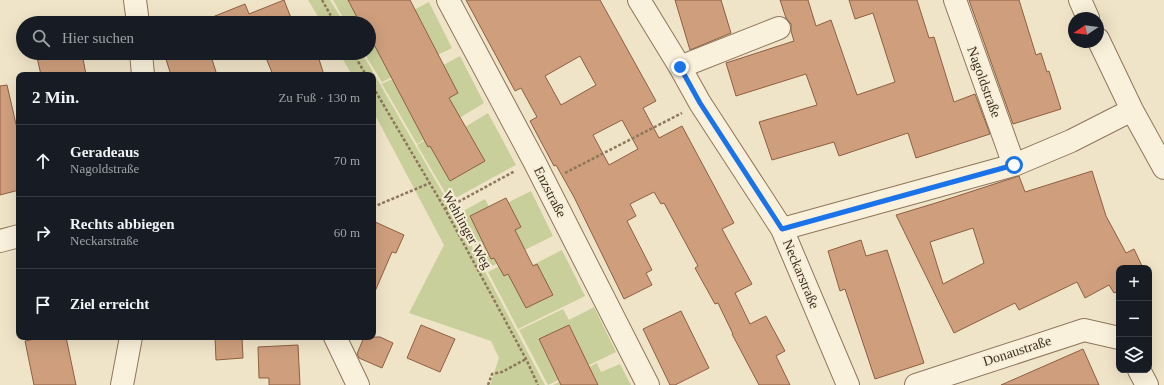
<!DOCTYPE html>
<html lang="de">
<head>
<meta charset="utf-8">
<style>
	body { margin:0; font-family:Georgia,serif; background:#242831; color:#f1f3f6 }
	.controls { position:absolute; right:12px; bottom:12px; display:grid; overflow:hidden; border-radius:8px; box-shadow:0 4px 16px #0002 }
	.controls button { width:36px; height:36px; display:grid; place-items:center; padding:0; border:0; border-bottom:1px solid #363941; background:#171b24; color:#f1f3f6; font:20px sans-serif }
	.compass { position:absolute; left:1068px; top:12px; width:36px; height:36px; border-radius:50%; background:#171b24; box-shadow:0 4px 16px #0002; rotate:257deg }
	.stop { position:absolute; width:12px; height:12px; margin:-9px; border:3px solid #1a73e8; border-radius:50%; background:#fff }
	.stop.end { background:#1a73e8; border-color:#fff; box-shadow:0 1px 4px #0008 }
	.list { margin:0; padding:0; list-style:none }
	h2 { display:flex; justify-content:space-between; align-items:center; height:52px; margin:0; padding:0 16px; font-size:17px }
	h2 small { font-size:13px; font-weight:400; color:#9ea1a6 }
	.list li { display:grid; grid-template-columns:26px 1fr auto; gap:12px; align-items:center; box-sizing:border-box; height:72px; padding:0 16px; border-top:1px solid #363941 }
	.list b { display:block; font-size:15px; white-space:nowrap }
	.list p { margin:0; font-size:13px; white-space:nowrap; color:#9ea1a6 }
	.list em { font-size:13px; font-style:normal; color:#9ea1a6 }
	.icon { flex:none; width:22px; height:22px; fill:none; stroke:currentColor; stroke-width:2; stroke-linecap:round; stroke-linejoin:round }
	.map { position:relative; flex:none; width:1164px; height:385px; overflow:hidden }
	.search { position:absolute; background:#171b24; box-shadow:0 4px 16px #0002; left:16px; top:16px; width:360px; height:44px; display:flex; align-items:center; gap:10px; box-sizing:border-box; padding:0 14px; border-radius:22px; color:#9ea1a6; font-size:15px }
	.panel { position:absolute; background:#171b24; box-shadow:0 4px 16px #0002; left:16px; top:72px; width:360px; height:268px; border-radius:8px }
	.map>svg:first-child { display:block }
	.green { fill:#c9cf9b }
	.building { fill:#cf9f7d; stroke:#8d5f41; fill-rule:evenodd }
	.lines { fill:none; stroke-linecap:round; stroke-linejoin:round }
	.minor-casing { stroke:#8d765c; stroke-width:24 }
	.path { stroke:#8d765c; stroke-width:2.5; stroke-dasharray:3 2; stroke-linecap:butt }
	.minor { stroke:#faf1dc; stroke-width:22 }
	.route { stroke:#1a73e8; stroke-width:5 }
	.labels { text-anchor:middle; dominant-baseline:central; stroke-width:4; stroke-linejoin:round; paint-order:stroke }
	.street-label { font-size:14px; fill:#3d2e20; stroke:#f7eed8 }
</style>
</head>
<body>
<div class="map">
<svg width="1164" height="385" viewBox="0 0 1164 385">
	<rect width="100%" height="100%" fill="#f0e4c8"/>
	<path class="green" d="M308 0H330L344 23H322Z
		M333 0H393L352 23H346Z
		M429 2 452 48 382 82 364 53H369V23H357L376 14 383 26Z
		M339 53H362L452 209 545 385H490L499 358 491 341 409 313 444 245 373 111V75H352Z
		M460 56 484 103 417 144 382 84 404 73 410 83Z
		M488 113 516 165 450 201 417 145 441 131 447 138Z
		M531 191 553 236 488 268 458 214 485 199 491 211Z
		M562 250 585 296 518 329 488 272 516 258 523 270Z
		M594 307 616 352 548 385 519 330 563 309 569 320Z
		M597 363 601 372 620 364 631 385H553Z"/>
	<path class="building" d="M284 0 293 23H200V22L245 4 249 14Z
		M348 0H410L458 93 449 98 485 161 450 181 430 146 428 147 369 35V23H360Z
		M466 0H600L656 101 643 108 659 138 682 126 734 223 722 229 752 284 735 293 750 324 766 316 785 351 776 356 790 385H759L732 334H733L718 303 715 304 695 268 698 266 664 203 661 204 654 192 630 204 636 216 627 221 652 270 646 273 652 285 624 299 574 197 556 165 554 166 530 121 537 117 521 88 515 91ZM580 56 596 85 561 105 545 76ZM622 120 638 149 609 165 593 135Z
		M675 0H721L731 33 690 50Z
		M780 0H808L816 26 831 20 857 95 895 82 873 13 855 19 849 0H917L929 38 934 37 954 102 975 94 990 134 916 158 908 133 839 156 834 142 772 160 759 122 817 105 806 74 736 96 726 63 794 41 791 31V24L786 18Z
		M969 0H1019L1036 55 1041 53 1047 72 1049 71 1061 109 1013 124Z
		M36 53H82L86 75H41Z
		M164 53H210L217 75H171Z
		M264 53H317L324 75H273Z
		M7 85 19 137V190L0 195V86Z
		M1092 171 1106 216 1126 253 1134 249 1143 268H1119V291L1114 293 1109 285 1085 298 1077 282 1019 310 1015 303 954 333 896 215 939 202 1019 176 1025 192ZM973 228 984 263 943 284 930 242Z
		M506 198 521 227 515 230 533 266 537 264 553 295 526 308 508 274 504 276 494 258 491 259 470 216Z
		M373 221 404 235 396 253 392 252 373 296Z
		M861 240 866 256 887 250 924 363 875 379 845 289 840 291 828 251Z
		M681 311 709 368 675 385H670L643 329Z
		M421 325 455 339 440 372 407 358Z
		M569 325 598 385H561L539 339Z
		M44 337H66L76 385H34L25 341Z
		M215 337H242L243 358 216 360Z
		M364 337H380L393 343 382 368 359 358 357 354Z
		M298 345 300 385H269V378H259L258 347Z
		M1083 349 1099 385H1001Z"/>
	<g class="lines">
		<defs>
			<path id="minor" d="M135 0 138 23
				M448 0 534 161 648 385
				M639 0 680 67 700 103 782 229 848 385
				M955 0 1014 165
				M1080 0 1088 18
				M1098 39 1132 110 1164 168
				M141 53 143 75
				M680 67 779 28
				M782 229 1014 165 1071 141 1132 110
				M0 241 19 236
				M335 337 358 385
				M1139 370 1147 385
				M122 385 131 337
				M916 385 1084 330 1119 338"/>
		</defs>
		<use href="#minor" class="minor-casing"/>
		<path class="path" d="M322 0 335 23
			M353 53 366 75
			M373 87 445 209 526 359 538 385
			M565 173 682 113
			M373 207 430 183
			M445 209 515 171
			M488 385 492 374 502 372 526 359"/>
		<use href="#minor" class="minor"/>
	</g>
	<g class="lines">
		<path class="route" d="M680 67 700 103 782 229 1014 165"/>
	</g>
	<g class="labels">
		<g class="street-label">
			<text transform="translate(984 82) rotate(70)">Nagoldstraße</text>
			<text transform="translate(550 192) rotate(63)">Enzstraße</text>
			<text transform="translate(467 230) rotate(61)">Wehlinger Weg</text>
			<text transform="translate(801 274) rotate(67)">Neckarstraße</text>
			<text transform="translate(1017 351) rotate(-18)">Donaustraße</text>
		</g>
	</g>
</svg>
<div class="controls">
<button>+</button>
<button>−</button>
<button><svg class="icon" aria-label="layers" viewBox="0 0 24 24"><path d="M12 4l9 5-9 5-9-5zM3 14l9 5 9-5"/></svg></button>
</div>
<svg class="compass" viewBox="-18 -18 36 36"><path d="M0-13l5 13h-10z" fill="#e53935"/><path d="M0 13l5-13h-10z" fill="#9ea1a6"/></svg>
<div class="stop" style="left:1014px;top:165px"></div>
<div class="stop end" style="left:680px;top:67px"></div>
<div class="search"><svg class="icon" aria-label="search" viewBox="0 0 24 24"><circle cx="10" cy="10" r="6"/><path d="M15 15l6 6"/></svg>Hier suchen</div>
<section class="panel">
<h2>2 Min.<small>Zu Fuß · 130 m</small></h2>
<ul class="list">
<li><svg class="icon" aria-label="ahead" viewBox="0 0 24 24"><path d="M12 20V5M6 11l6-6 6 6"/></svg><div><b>Geradeaus</b><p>Nagoldstraße</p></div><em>70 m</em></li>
<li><svg class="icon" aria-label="right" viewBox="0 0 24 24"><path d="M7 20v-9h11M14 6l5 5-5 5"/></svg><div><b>Rechts abbiegen</b><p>Neckarstraße</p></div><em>60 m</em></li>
<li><svg class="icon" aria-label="arrive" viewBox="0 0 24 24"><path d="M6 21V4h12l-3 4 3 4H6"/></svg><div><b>Ziel erreicht</b></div></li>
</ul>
</section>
</div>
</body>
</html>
